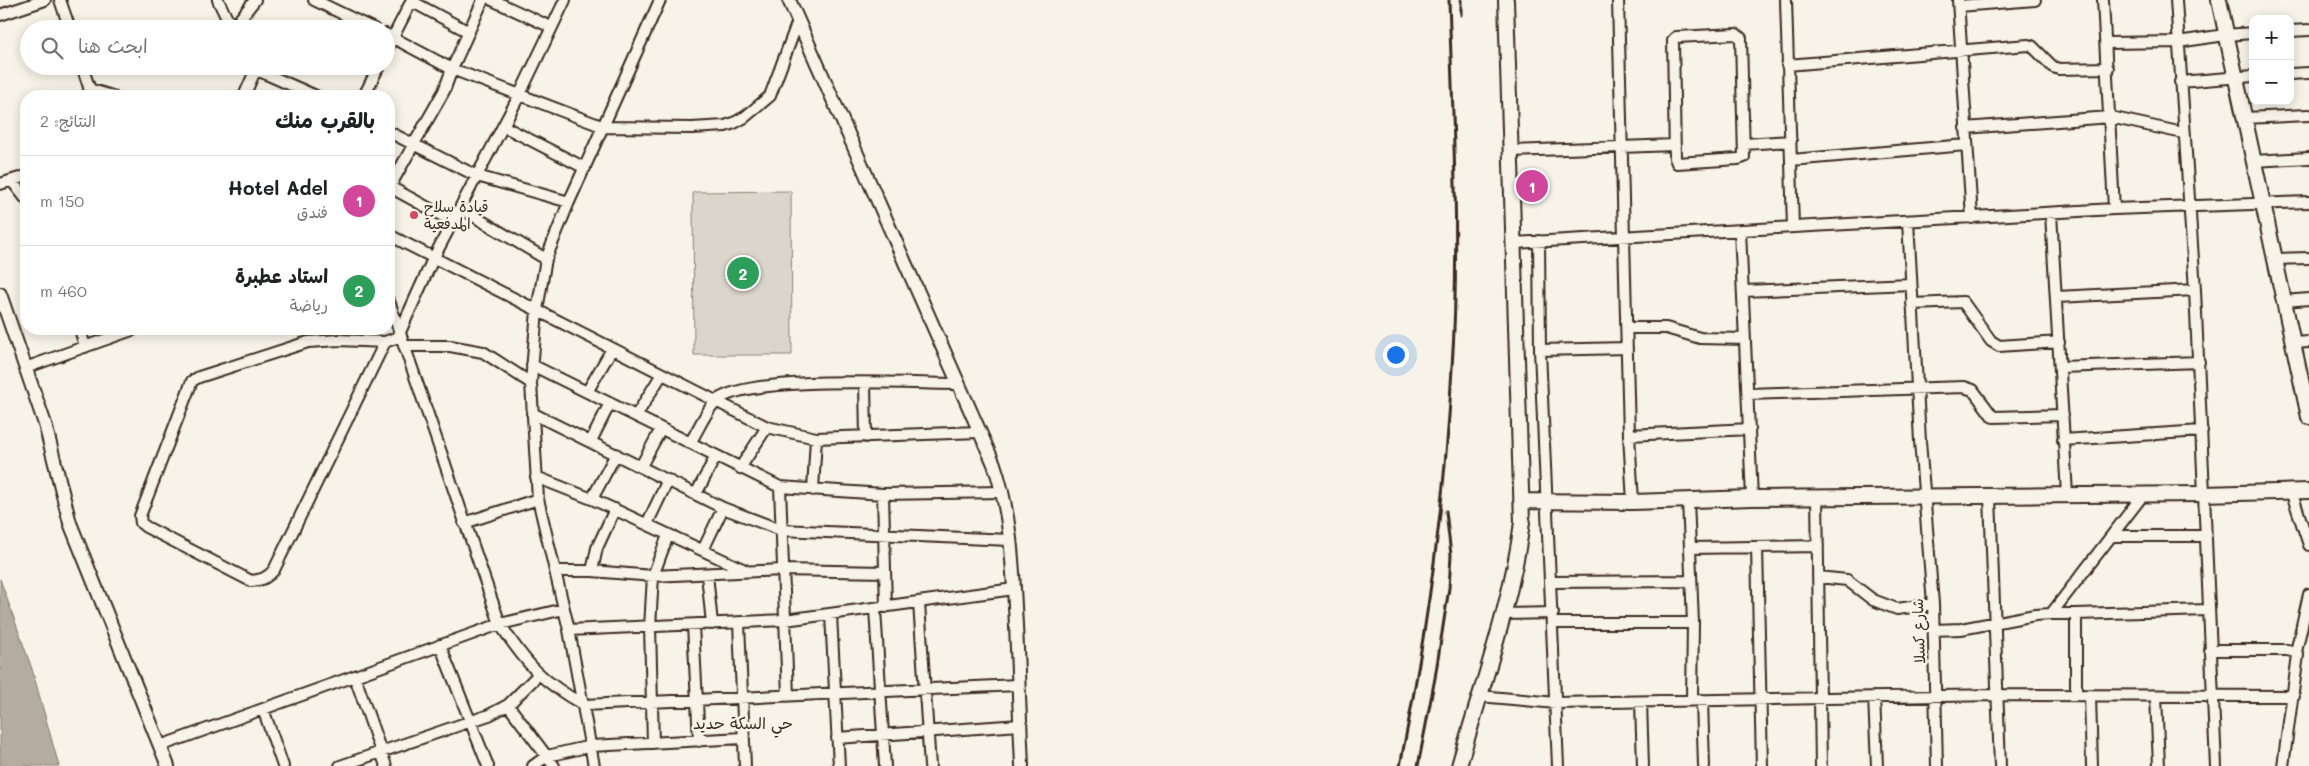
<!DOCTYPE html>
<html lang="ar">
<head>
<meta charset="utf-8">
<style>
	body { margin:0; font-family:Mali,"Playpen Sans Arabic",sans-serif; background:#f6f6f6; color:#202124; direction:rtl }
	.controls { position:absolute; right:15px; top:15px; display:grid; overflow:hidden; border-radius:10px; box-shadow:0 2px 12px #0003 }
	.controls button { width:45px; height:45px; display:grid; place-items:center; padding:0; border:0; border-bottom:1px solid #e0e0e0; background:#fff; color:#202124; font:25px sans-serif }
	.you { position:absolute; left:1395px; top:354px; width:18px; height:18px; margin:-12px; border:4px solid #fff; border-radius:50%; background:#1a73e8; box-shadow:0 0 0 8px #1a73e833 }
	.badge { display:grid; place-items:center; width:32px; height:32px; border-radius:50%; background:#d1495b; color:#fff; font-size:16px; font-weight:700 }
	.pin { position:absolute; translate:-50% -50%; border:2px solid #fff; box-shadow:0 1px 5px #0006 }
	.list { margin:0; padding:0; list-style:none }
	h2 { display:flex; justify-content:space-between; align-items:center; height:65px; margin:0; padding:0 20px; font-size:21px }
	h2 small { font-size:16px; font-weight:400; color:#757577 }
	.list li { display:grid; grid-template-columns:32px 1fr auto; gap:15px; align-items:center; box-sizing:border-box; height:90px; padding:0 20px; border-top:1px solid #e0e0e0 }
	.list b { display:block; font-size:19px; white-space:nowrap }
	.list p { margin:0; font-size:16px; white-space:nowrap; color:#757577 }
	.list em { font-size:16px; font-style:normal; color:#757577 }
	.icon { flex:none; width:28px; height:28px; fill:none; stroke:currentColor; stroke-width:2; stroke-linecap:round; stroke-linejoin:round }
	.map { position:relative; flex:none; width:2309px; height:766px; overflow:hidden; direction:ltr }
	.search { position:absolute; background:#fff; box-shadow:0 2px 12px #0003; left:20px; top:20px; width:375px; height:55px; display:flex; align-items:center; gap:12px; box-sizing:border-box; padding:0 18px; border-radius:28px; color:#757577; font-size:19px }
	.panel { position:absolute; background:#fff; box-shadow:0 2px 12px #0003; left:20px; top:90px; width:375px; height:245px; border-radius:20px; direction:rtl }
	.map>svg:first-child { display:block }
	.green { fill:#dbd6cb; stroke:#8b8074 }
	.water { fill:#b4aca0; stroke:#84786c }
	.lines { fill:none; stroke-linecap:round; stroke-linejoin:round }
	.minor-casing { stroke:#3b2a1e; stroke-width:14 }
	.tertiary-casing { stroke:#3b2a1e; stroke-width:16 }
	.secondary-casing { stroke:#3b2a1e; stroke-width:18 }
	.minor { stroke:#f7f3e8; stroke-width:10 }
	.tertiary { stroke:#f7f3e8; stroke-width:12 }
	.secondary { stroke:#f7f3e8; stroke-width:14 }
	.rail { stroke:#3b2a1e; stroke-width:3 }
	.poi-dot { fill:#d1495b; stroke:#f7f3e8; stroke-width:2 }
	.labels { text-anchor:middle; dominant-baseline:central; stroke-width:5; stroke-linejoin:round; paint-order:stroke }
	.poi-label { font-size:15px; fill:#3b2a1e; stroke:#f7f3e8; text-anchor:start }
	.street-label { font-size:15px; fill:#3b2a1e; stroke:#f7f3e8 }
	.neighbourhood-label { font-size:16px; fill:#3b2a1e; stroke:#f7f3e8 }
</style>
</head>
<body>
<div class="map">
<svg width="2309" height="766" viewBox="0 0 2309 766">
	<rect width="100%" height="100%" fill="#f7f3e8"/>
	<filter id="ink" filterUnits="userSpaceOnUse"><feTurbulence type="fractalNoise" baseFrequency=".02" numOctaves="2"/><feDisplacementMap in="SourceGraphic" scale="10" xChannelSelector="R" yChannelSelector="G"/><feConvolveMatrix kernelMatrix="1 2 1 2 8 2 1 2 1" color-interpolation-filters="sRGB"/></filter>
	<g filter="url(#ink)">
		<path class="green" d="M791 191 792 355H694L693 192Z"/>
		<path class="water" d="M0 579 32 669 59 766H0Z"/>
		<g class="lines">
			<defs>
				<path id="minor" d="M60 0 70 29
					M218 0 232 29
					M314 0 374 29
					M492 0 551 27
					M1618 0 1629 435 1633 502
					M1786 0 1793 227
					M1958 0 1972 218
					M2103 0 2114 209
					M2176 0 2195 290 2216 766
					M411 1 469 32
					M1959 6 2035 0
					M0 15 45 0
					M232 29 255 0
					M2290 31 2309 30
					M386 34 452 69 604 127 692 128 725 126 734 123 745 117 770 96 798 21
					M1736 34 1741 38 1744 157 1738 159 1677 163 1675 158 1673 40 1676 37Z
					M2107 43 2178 42 2225 35 2253 33
					M386 51 412 0
					M1787 65 2028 45 2032 46 2053 67 2059 69 2108 68
					M82 66 92 96
					M248 66 316 96
					M2290 74 2309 73
					M2180 82 2253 76
					M89 89 112 96
					M244 96 256 69
					M364 96 379 66
					M2244 118 2309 115
					M503 126 585 168
					M1965 128 2110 117 2183 133
					M389 132 477 176 569 202
					M1745 144 1791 141
					M1511 151 1675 145
					M1791 160 1966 145
					M2253 161 2309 158
					M12 181 26 199
					M0 184 26 176
					M390 187 454 222
					M389 188 444 91 452 69 483 0
					M460 208 546 259
					M2051 213 2067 495
					M1908 221 1920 441 1933 604 1937 766
					M1740 230 1752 498
					M389 235 767 427 816 438 979 432
					M1539 241 1540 350 1558 766
					M1513 243 2114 209 2309 202
					M2274 259 2309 258
					M1744 291 1911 284
					M2057 297 2195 290
					M389 301 500 624C526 664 542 682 584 705L1018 685
					M2284 301 2309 299
					M1912 304 1963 302 1991 341 1999 346 2059 342
					M1627 328H1666L1700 338 1745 339
					M80 329 85 347
					M400 332 433 259 520 94 565 0
					M385 342 274 570C267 578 262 580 251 581L146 527 141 523 140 516 192 381 199 377 308 342 339 340 385 342 401 336
					M2292 343 2309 342
					M404 346H450L483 352 531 383
					M1540 350 1627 348
					M532 365 780 487 883 494 1003 492
					M2061 367 2199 362
					M25 368 135 329
					M865 383 866 437
					M587 392 612 349
					M1748 394 1964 387 1973 390 1993 417 2063 415
					M532 413 723 508 781 530 1010 540
					M636 416 662 374
					M1629 435 1750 429
					M2063 440 2202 431
					M591 441 610 403
					M690 443C697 432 707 409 716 401 748 374 910 384 957 384
					M641 466 661 429
					M740 468 767 427
					M536 477 592 499 747 571
					M780 487 788 696
					M813 490 816 438
					M2291 491 2309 545
					M696 494 716 456
					M883 494 886 607
					M1990 496 2000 766
					M1817 497 1821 766
					M592 499 616 454
					M1688 499 1693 623 1692 700
					M464 523 538 499
					M647 524 668 480
					M2113 536H2205
					M1757 547 1762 766
					M1690 548 1818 546
					M703 550 723 508
					M556 571H592L653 576 782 570 885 572
					M592 571 597 548 615 509
					M707 574 712 624
					M1818 577 1847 580 1873 600 1897 609 1933 604
					M1552 582 1691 581
					M919 603 930 766
					M875 609 885 766
					M1502 614 1553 613
					M2051 614H2076V695
					M2076 614 2208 610
					M831 615 839 766
					M739 623 745 766
					M1554 623H1693
					M693 625 699 741
					M569 630 785 620 1014 589
					M1933 630 1961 629 2035 615 2051 614 2143 495
					M440 645 488 766
					M2210 650H2287L2296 652
					M355 677 386 766
					M1479 696 1556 703 1997 695 2294 696
					M2090 696 2092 766
					M2156 696 2159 766
					M1874 697 1877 766
					M1702 700 1704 766
					M1641 702 1643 766
					M508 705 554 766
					M263 709 283 766
					M837 738 1020 725
					M653 743 650 627 653 576 668 535
					M160 746 500 624 564 609
					M340 766 489 715 508 705 538 675
					M533 766 547 756 591 746 743 738
					M594 766 569 630 538 499 531 383 537 310 546 259 569 202 660 0
					M2283 766 2298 655 2296 652 2309 594"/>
				<path id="tertiary" d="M789 0 994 464C1012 517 1013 571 1016 625 1018 672 1020 719 1022 766
					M0 294 45 424 70 523 168 766"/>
				<path id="secondary" d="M2219 0 2309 417
					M1521 501 1633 502 1752 498 2203 494 2309 491
					M1459 766C1481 688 1512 603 1522 522L1506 0"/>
			</defs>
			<use href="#minor" class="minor-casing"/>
			<use href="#tertiary" class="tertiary-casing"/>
			<use href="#secondary" class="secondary-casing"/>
			<use href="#minor" class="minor"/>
			<use href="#tertiary" class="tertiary"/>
			<use href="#secondary" class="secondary"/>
			<path class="rail" d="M1461 0V15
				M1400 766C1427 632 1445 504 1452 368 1460 246 1453 122 1449 0
				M1418 766 1435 678 1449 588 1451 555 1446 511"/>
		</g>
	</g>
	<circle class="poi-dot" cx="414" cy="215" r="5"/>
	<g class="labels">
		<g class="poi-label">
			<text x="424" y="206">قيادة سلاح<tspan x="424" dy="17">المدفعية</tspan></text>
		</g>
		<g class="street-label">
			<text transform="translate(1918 631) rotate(-92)">شارع كسلا</text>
		</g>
		<g class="neighbourhood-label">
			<text x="743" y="722">حي السكة حديد</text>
		</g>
	</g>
</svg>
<div class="controls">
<button>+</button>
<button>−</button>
</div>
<div class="you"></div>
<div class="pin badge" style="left:1532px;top:186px;background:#d1479c">1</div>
<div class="pin badge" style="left:743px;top:273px;background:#2e9e5b">2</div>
<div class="search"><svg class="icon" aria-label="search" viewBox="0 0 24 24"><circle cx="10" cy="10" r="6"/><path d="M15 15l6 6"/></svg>ابحث هنا</div>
<section class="panel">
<h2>بالقرب منك<small>النتائج: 2</small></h2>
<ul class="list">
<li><span class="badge" style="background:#d1479c">1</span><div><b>Hotel Adel</b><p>فندق</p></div><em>150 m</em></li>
<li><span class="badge" style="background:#2e9e5b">2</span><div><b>استاد عطبرة</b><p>رياضة</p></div><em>460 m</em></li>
</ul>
</section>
</div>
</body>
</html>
